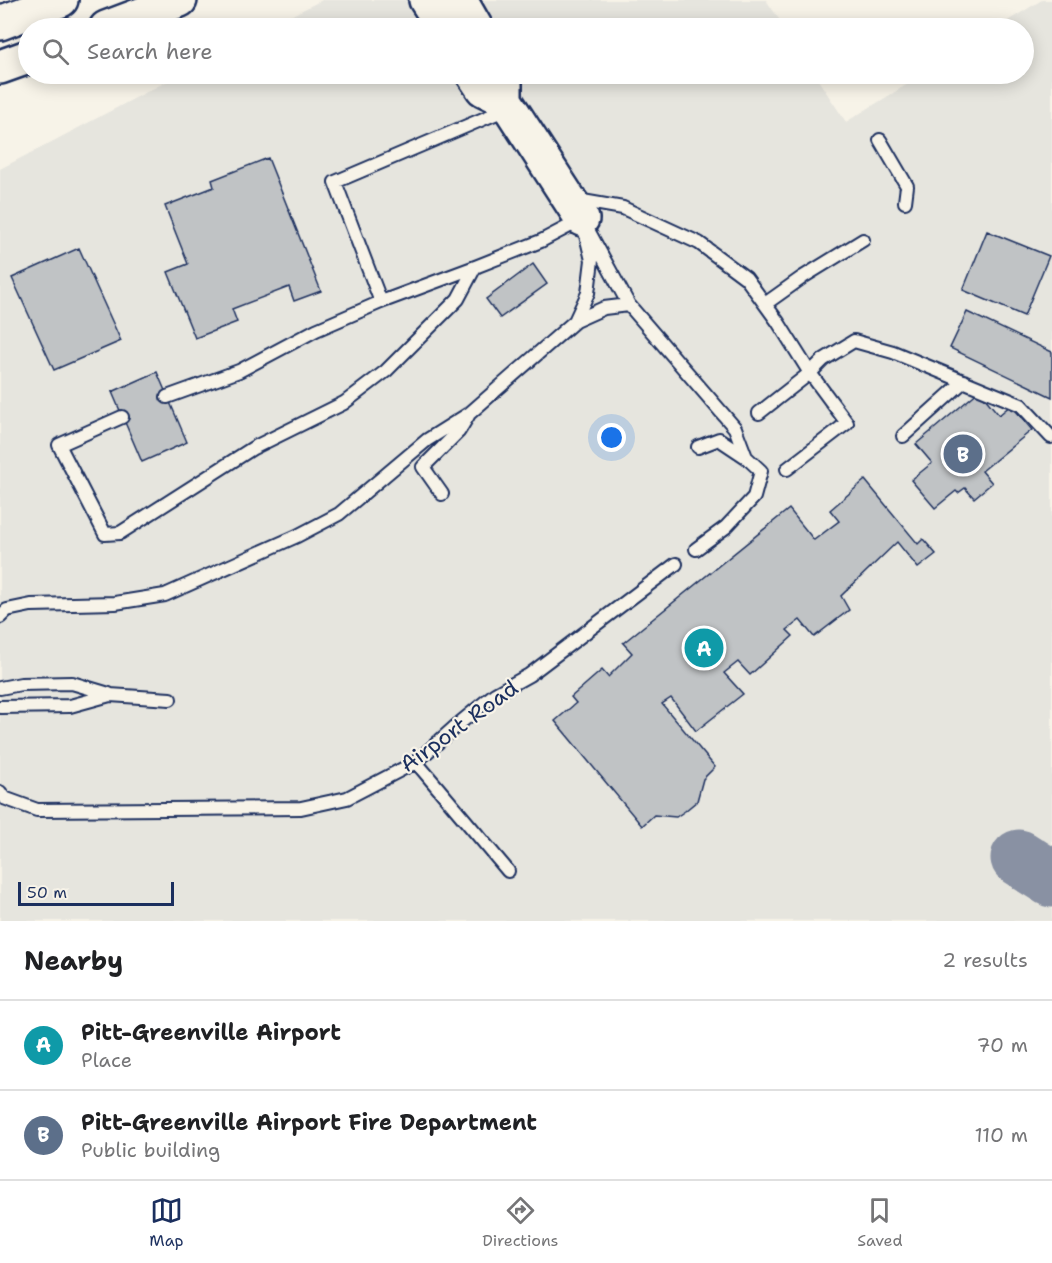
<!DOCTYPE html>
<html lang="en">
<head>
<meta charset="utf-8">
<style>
	body { margin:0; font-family:"Shantell Sans",sans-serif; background:#f2f2f2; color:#202124 }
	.scale { position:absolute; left:18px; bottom:15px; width:156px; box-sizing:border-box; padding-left:6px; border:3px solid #1b2f5e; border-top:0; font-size:16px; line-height:21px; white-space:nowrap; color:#1b2f5e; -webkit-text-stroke:4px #f7f3e8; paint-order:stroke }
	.you { position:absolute; left:612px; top:438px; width:21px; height:21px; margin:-15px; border:4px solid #fff; border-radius:50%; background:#1a73e8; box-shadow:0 0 0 9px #1a73e833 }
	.badge { display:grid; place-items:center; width:39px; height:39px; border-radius:50%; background:#1b2f5e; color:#fff; font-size:20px; font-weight:700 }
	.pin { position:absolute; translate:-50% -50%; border:3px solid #fff; box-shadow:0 2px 6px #0006 }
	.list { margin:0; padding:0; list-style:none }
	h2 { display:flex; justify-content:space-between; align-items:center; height:78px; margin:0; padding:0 24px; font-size:26px }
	h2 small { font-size:20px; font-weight:400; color:#757577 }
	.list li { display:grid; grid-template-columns:39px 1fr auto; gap:18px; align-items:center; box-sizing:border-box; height:90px; padding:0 24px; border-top:2px solid #e0e0e0 }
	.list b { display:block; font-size:22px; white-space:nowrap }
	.list p { margin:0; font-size:20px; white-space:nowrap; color:#757577 }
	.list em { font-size:20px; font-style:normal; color:#757577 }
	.icon { flex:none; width:33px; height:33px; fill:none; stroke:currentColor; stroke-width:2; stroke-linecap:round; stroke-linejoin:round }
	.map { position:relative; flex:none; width:1052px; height:921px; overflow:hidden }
	.search { position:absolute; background:#fff; box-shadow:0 3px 15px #0003; left:18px; right:18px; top:18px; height:66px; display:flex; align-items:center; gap:15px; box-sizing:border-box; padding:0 21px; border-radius:33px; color:#757577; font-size:22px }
	.sheet { height:258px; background:#fff }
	nav { display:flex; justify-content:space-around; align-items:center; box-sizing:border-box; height:84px; border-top:2px solid #e0e0e0; background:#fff; font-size:16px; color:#757577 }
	nav a { display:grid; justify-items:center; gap:3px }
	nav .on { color:#1b2f5e }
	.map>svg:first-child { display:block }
	.built { fill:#e6e5de }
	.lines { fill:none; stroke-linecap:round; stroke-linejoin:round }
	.taxiway { stroke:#8991a3; stroke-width:57 }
	.building { fill:#c0c3c5; stroke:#1b2f5e; stroke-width:1.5 }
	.lane-casing { stroke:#1b2f5e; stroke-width:16 }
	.secondary-casing { stroke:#1b2f5e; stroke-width:38 }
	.primary-casing { stroke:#1b2f5e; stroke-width:38 }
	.lane { stroke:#f7f3e8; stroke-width:12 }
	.secondary { stroke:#f7f3e8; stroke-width:33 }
	.primary { stroke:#f7f3e8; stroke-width:33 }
	.labels { text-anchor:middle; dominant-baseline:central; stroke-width:4.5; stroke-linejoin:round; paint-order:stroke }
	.street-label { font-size:22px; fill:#1b2f5e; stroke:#f7f3e8 }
</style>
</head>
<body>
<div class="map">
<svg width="1052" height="921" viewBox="0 0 1052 921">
	<rect width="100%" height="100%" fill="#f7f3e8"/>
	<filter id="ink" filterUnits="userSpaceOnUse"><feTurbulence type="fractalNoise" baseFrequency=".0167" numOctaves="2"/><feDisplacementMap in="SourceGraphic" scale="12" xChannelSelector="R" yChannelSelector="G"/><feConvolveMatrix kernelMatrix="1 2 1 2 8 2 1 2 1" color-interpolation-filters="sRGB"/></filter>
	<g filter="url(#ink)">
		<path class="built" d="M322 0H766L785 28H267Z
			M1042 0H1052V921H0V169L181 74H814L846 122 924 74H1024V28H996Z"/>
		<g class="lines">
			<path class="taxiway" d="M1019 858 1052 879"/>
		</g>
		<path class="building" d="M268 158 321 291 294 301 289 287 232 309 237 322 195 338 168 272 188 264 165 206 214 187 212 180Z
			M987 231 1049 256 1024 316 963 290Z
			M79 248 121 341 54 370 12 278Z
			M533 264 547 284 500 318 486 299Z
			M967 312 1052 352V397L950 348Z
			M157 372 187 442 142 462 112 392Z
			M979 391 999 415 1011 405 1032 430 982 471 992 483 974 498 965 488 958 493 956 491 935 508 911 480 932 463 916 444Z
			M865 480 918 544 923 539 936 554 918 568 897 542 841 596 849 610 814 637 800 620 787 630 793 636 750 675 738 662 724 673 743 694 696 731 671 698 662 704 715 767 703 779 697 801 685 811 676 817 654 815 642 826 555 721 576 703 571 697 602 670 608 677 632 653 623 643 789 509 814 540 839 521 830 510Z"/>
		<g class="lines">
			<defs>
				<path id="lane" d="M880 140 907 186 905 202
					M577 200 623 208 699 243 746 278 778 322 810 373 847 423 787 469
					M381 302 335 182 509 108
					M765 304 803 277 863 240
					M575 321 604 308 629 305
					M167 397 239 371 316 330 381 302 475 267 541 241 581 220
					M759 413 810 373 823 360 854 341 893 352 1021 405 1051 437
					M122 417 59 445 105 534 120 533 253 448 344 403 386 371 458 299 475 267
					M903 436 964 381
					M698 447 719 439 746 457
					M442 494 423 467 459 431 468 416
					M0 617 7 610 31 605 115 603 165 595 297 536 339 514 427 440 470 413 575 321 588 293 592 260 582 219 629 305 735 428 746 457 761 471 754 497 726 527 696 549
					M0 688 21 684 72 683 109 694
					M0 707 70 706 110 695 170 699
					M416 762 508 871
					M0 792 4 798 37 810 301 808 347 798 416 762 455 727 495 694 529 675 676 564"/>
				<path id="secondary" d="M426 0 444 28
					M460 0 476 28
					M473 74 483 89 505 100
					M502 74 505 78V100L582 219"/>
				<path id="primary" d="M0 23 61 0
					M106 28 180 0
					M0 67 28 57"/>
			</defs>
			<use href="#lane" class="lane-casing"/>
			<use href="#secondary" class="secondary-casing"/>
			<use href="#primary" class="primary-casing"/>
			<use href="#lane" class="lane"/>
			<use href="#secondary" class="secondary"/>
			<use href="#primary" class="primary"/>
		</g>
	</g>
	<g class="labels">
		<g class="street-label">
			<text transform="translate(459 726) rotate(-36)">Airport Road</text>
		</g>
	</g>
</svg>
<div class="scale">50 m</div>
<div class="you"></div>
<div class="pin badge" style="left:704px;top:648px;background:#0f9aa8">A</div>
<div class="pin badge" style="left:963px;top:454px;background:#5c6f8a">B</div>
<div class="search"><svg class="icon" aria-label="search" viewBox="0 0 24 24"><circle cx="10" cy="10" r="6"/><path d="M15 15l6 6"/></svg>Search here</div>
</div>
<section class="sheet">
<h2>Nearby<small>2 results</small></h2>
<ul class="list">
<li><span class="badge" style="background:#0f9aa8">A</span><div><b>Pitt-Greenville Airport</b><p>Place</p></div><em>70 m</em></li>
<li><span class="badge" style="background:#5c6f8a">B</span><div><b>Pitt-Greenville Airport Fire Department</b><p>Public building</p></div><em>110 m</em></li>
</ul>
</section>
<nav>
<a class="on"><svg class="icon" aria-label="map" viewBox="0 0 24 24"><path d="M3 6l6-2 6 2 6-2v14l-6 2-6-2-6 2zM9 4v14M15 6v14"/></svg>Map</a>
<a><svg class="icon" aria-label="directions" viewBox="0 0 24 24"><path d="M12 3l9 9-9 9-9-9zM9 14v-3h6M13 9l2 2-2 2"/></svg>Directions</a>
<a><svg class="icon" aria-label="saved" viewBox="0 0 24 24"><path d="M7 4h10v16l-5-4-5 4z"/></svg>Saved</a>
</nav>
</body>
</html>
